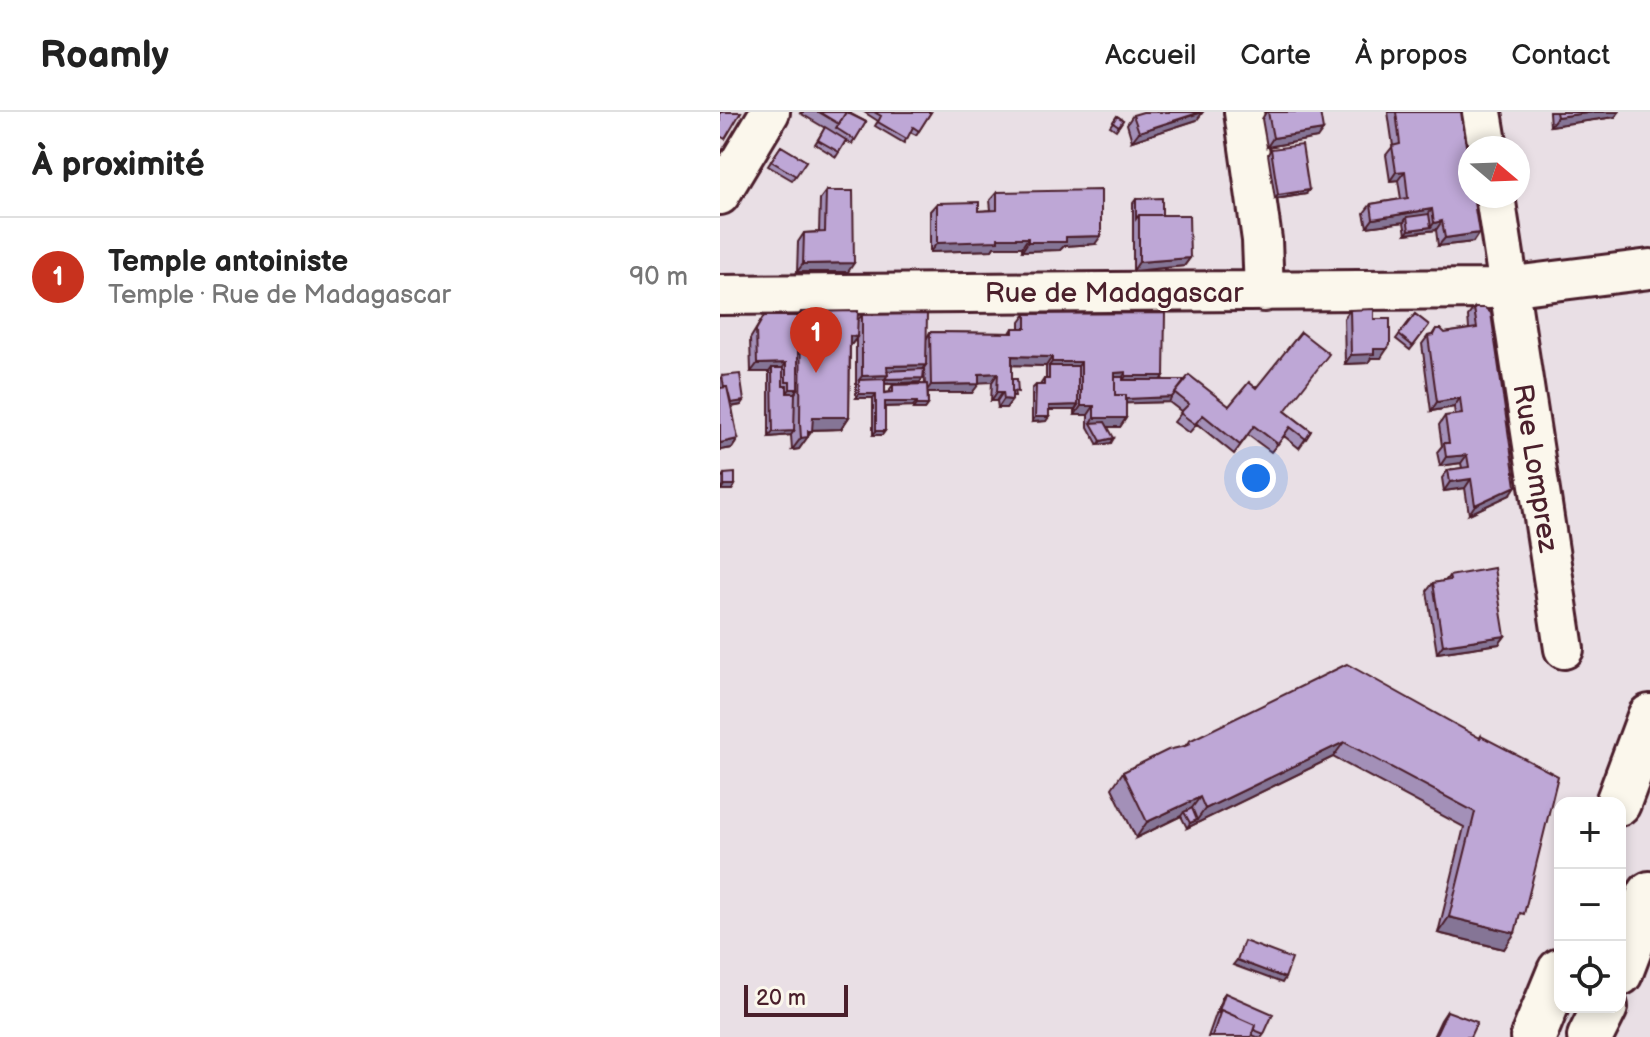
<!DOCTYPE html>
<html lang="fr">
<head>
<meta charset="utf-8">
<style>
	body { margin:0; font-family:"Balsamiq Sans",sans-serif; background:#f6f6f6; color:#222 }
	.controls { position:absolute; right:24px; bottom:24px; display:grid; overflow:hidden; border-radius:16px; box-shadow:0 4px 12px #0003 }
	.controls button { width:72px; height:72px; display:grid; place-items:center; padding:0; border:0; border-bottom:2px solid #e0e0e0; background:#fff; color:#222; font:40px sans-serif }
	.compass { position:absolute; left:738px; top:24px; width:72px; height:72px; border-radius:50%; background:#fff; box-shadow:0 4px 12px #0003; rotate:109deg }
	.scale { position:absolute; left:24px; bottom:20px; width:104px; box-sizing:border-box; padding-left:8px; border:4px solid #4a1f2b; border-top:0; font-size:22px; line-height:28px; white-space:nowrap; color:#4a1f2b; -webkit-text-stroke:6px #fbf7ec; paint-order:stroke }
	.you { position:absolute; left:536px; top:366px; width:28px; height:28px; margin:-20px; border:6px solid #fff; border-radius:50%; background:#1a73e8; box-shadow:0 0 0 12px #1a73e833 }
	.badge { display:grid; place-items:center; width:52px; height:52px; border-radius:50%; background:#c8321e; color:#fff; font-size:26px; font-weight:700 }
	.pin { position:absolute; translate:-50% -66px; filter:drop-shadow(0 2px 4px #0008) }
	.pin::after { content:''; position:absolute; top:42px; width:28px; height:24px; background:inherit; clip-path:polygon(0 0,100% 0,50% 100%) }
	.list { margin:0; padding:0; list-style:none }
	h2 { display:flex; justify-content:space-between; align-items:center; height:104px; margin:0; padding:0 32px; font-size:34px }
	h2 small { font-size:26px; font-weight:400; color:#767676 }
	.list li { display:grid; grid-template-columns:52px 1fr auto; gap:24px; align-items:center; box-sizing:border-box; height:120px; padding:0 32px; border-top:2px solid #e0e0e0 }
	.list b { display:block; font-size:30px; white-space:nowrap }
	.list p { margin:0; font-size:26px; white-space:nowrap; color:#767676 }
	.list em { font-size:26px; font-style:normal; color:#767676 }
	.icon { flex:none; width:44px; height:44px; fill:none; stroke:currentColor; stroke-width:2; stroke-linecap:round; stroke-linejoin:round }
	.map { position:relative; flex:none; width:930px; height:925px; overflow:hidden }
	header { display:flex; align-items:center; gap:48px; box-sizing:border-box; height:112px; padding:0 40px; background:#fff; border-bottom:2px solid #e0e0e0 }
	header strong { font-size:38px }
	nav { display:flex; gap:44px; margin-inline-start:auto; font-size:28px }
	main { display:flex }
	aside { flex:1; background:#fff }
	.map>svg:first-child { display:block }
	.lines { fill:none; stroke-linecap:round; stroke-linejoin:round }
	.minor-casing { stroke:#4a1f2b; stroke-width:44 }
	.secondary-casing { stroke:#4a1f2b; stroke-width:50 }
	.minor { stroke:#fbf7ec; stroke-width:38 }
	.secondary { stroke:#fbf7ec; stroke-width:44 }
	.wall { fill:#a390b8; stroke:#4a1f2b; stroke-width:2; fill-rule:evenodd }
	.shaded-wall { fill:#857596; stroke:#4a1f2b; stroke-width:2 }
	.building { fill:#bea7d6; stroke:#4a1f2b; stroke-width:2 }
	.labels { text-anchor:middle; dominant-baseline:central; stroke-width:6; stroke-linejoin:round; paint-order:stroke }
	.street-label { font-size:28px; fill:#4a1f2b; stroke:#fbf7ec }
</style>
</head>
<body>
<header>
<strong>Roamly</strong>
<nav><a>Accueil</a><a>Carte</a><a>À propos</a><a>Contact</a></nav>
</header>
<main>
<aside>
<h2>À proximité<small></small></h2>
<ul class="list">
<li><span class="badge">1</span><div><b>Temple antoiniste</b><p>Temple · Rue de Madagascar</p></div><em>90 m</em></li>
</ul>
</aside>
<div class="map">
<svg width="930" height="925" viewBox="0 0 930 925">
	<rect width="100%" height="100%" fill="#e9dfe5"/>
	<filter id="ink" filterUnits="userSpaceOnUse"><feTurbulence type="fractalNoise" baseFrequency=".0125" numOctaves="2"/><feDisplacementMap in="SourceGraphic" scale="16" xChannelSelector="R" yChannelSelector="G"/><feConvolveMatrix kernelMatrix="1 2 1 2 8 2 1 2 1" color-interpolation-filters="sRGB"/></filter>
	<g filter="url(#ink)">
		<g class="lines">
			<defs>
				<path id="minor" d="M524 0 542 128 544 180
					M762 0 768 36
					M0 83 50 0
					M775 84 844 537
					M0 183 770 177 930 157"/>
				<path id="secondary" d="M898 691 930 605
					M900 861 930 782
					M813 925 840 859
					M870 925 885 895"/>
			</defs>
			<use href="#minor" class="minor-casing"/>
			<use href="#secondary" class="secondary-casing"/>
			<use href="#minor" class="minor"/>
			<use href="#secondary" class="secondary"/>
		</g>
		<path class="wall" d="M81 0H130L129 1 146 10 132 32 126 29 116 45 95 32 105 16 80 1Z
			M144 0H211L196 23 190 20 184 31 155 14 158 9Z
			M546 0H600L597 26 547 35 542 7Z
			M668 0H741L753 130 718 134 716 118 686 122 684 110 647 115 644 101 651 92 681 87 678 68 670 69 666 43 673 34Z
			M829 0H899L895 5 830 14Z
			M413 3 477 8 412 29 407 12Z
			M397 4 403 8 396 18 390 14Z
			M61 34 86 49 72 68 48 54Z
			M551 37 586 82 555 87 548 42Z
			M106 79 128 160H77L78 130 84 121 99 120 100 87Z
			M277 80 375 132 344 134 340 138 302 139V135H274L272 138 210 140V99L217 91 259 99 271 98 270 88Z
			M416 87 442 103 470 146 464 154 413 159V91Z
			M754 196 790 383 749 402 745 376 724 379 722 366 728 358 742 356 741 351 720 354 717 340 722 334 719 313 725 304 735 303 734 295 711 299 702 232 708 224 712 223 716 217 725 221 749 217 748 204Z
			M630 198 654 207 661 246H651L648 251 625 252 624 206Z
			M81 200 137 209 142 203 207 226 210 220 290 221 293 216H300V210L306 202 441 268 509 294 565 299 591 319 579 336 564 324 551 340 528 323 514 342 477 312 469 321 454 310 462 300 449 290 406 291V306L400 315H387L391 331 378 333 368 315V303H355V298H329L326 309 312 310V277L316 273H320L324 267H326V254L292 253V267L295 284H292V288L286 296H278L277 289H271L272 270H259L252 281H208V293L205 297H194L193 294 165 295V319L162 323H153V286H136V227L130 234 129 305 121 317 92 318 79 337 72 338 71 323 49 325V260H31L30 227 44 204H78ZM204 256 205 272 173 273 170 277V280L165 281V272L200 270Z
			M695 202 709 213 690 238 676 227Z
			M2 264 24 289 21 293 12 295 18 327 12 336 0 338V267Z
			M4 362 15 373 12 378H1V366Z
			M729 464 785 524 779 532 717 541 707 479 713 471 725 469Z
			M761 624 798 810 784 837 718 821 744 715 613 645 467 716 461 704 416 726 392 676 403 660 465 634 469 629 760 626Z
			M505 881 544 922 542 925H537L532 923 531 925H488L502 885Z
			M727 899 750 925H713L721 908Z"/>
		<path class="shaded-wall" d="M483 0 477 8 412 29 419 20Z
			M875 0H899L895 5 830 14 837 5Z
			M603 18 597 26 547 35 553 26Z
			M685 59 678 68 670 69 676 60Z
			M589 78 586 82 555 87 558 83Z
			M712 97 706 106 687 105 684 110 647 115 653 107Z
			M722 109 716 118 686 122 689 118 711 115 714 111Z
			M759 121 753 130 718 134 725 126Z
			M381 124 375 132 344 134 340 138 302 139 308 130 346 125Z
			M278 126H308L302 135H274L272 138 210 140 217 131Z
			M470 146 464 154 413 159 419 150Z
			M134 151 128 160H77L83 152Z
			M130 224 137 225 128 237Z
			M654 237H667L661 246H651L648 251 625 252 631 243Z
			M292 244 332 245 326 254 286 253Z
			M332 250H361L355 259 329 254Z
			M66 251 60 260 52 256 49 260H31L37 252Z
			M206 253 200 262 164 263 167 254Z
			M406 260 400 269H392L395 261Z
			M278 261 272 270 253 271 259 262Z
			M168 263 161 272 139 268 142 264Z
			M406 264H444L438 273H400Z
			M203 266 200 270 161 272 165 267Z
			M259 272 252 281H205L211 273Z
			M70 277H78L72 286 64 285Z
			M277 280H283L277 289H271Z
			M139 282H156L153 286H136Z
			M452 285 449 290 389 292 392 287Z
			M740 286 734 295 711 299 717 290Z
			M284 287 292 288 286 296H278Z
			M24 289 21 293 4 296 7 291Z
			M165 290H197L193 294 161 295Z
			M197 293H208L205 297H194Z
			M358 293 355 298H326L329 294Z
			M361 294H374L368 303H355Z
			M93 305H129L121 317 84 318Z
			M315 305H329L326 309 312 310Z
			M374 306H406L400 315H374L371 311Z
			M74 319 71 323 49 325 53 320Z
			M88 319H92L79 337 72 338 81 326Z
			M156 319H165L162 323H153Z
			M394 326 391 331 378 333 381 329Z
			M18 327 12 336 0 338V331Z
			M747 343 741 351 720 354 726 345Z
			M751 367 745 376 724 379 730 370Z
			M4 373H15L12 378H1Z
			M796 374 790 383 749 402 755 393Z
			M785 524 779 532 717 541 723 533Z
			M624 630 613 645 467 716 470 711 477 708 485 697Z
			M480 685 469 700H464L461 704 416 726 427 710Z
			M729 805 795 821 784 837 718 821Z
			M517 848 565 866 562 871 513 853Z"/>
		<path class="building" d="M0 0H21L5 27 0 24Z
			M99 0H126L119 12Z
			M126 0 146 10 135 28 116 16Z
			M154 0H211L199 19 193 15 187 27 158 10 161 4Z
			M423 0H481L419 20 413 3Z
			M548 0H600L603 18 553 26Z
			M676 0H741L750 60V84H753L759 121 725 126 722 109 714 111 712 97 653 107 651 92 688 86 685 59 676 60 672 34 680 32Z
			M836 0H875L837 5Z
			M397 4 403 8 399 14 393 10Z
			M105 15 126 28 119 40 98 28Z
			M582 33 589 78 558 83 551 37Z
			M61 34 86 49 76 64 51 49Z
			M381 78V124L346 125V130H308V126H278V129L217 131V91L259 90V99L277 98V80Z
			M106 79H133L134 151 83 152 84 121 105 120Z
			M442 86V103H419L416 107V87Z
			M709 102 711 115 689 118 687 105Z
			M419 103H469L470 146 419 150Z
			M754 196H765L771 201 796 374 755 393 751 367 730 370 728 358 749 355 747 343 726 345 724 331H729L725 304 742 302 740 286 717 290 708 224 713 223 716 217H721L725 221 757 216Z
			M654 197V207H670V233L667 237H654V242L631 243 630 198Z
			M138 199 137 225 130 224 129 305H93L92 319H88V325L81 326 80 311 81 200Z
			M445 201 444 264H406V260L395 261V283H406V306H374V294H361V250H332V245L292 244V288L284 287 283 280H277L278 261 259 262V272L211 273 210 220 293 221V216H306V202Z
			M207 202 206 253 167 254 168 263 142 264V203Z
			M695 202 709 213 693 234 679 223Z
			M44 204H78V277H70V270H66V251L37 252 36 218Z
			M581 220 609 242 565 299 591 319 586 327 570 315 558 332 534 314 520 333 483 303 475 312 460 301 469 292 455 281 469 263 509 294 529 270 536 276Z
			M329 254H358V293L329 294V305H315L316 273H324V267H329Z
			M52 256H63V274H67V281H75L74 319 53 320Z
			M204 257 203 266 165 267 168 263 167 259Z
			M20 262 24 289 11 291 7 275H4L2 264Z
			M395 265H403V268H466L452 285 406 287V283H395Z
			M165 267V281L173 280V273L207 272 208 293H197V290H165V319H156V282H139V268Z
			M292 267H297L298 280 292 279Z
			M7 275 18 327 0 331V276Z
			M385 310 394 326 381 329 371 311Z
			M15 361V373H4V362Z
			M774 456 785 524 723 533 713 471 730 468 729 464Z
			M627 552 760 626 761 624 838 664 804 802 800 801 795 821 729 805 755 700 624 630 485 697 480 685 427 710 403 660 448 638 465 634 470 632 469 629Z
			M472 696 477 708 470 711 464 700Z
			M524 829 572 847 565 866 517 848Z
			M505 881 553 902 544 922 534 918 535 913 501 898 498 902Z
			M501 898 535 913 531 925H492Z
			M727 899 757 910 750 925H715Z"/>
	</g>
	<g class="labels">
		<g class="street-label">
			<text x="394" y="181">Rue de Madagascar</text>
			<text transform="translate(815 356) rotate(81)">Rue Lomprez</text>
		</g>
	</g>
</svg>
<div class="controls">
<button>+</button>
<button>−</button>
<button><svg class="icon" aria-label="locate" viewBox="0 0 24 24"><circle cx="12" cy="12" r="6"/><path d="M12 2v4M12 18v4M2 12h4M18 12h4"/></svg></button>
</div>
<svg class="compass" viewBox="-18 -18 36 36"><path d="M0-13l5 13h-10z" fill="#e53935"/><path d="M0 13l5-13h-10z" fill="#767676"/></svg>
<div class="scale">20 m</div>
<div class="you"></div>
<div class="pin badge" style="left:96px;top:261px">1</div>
</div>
</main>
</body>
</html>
